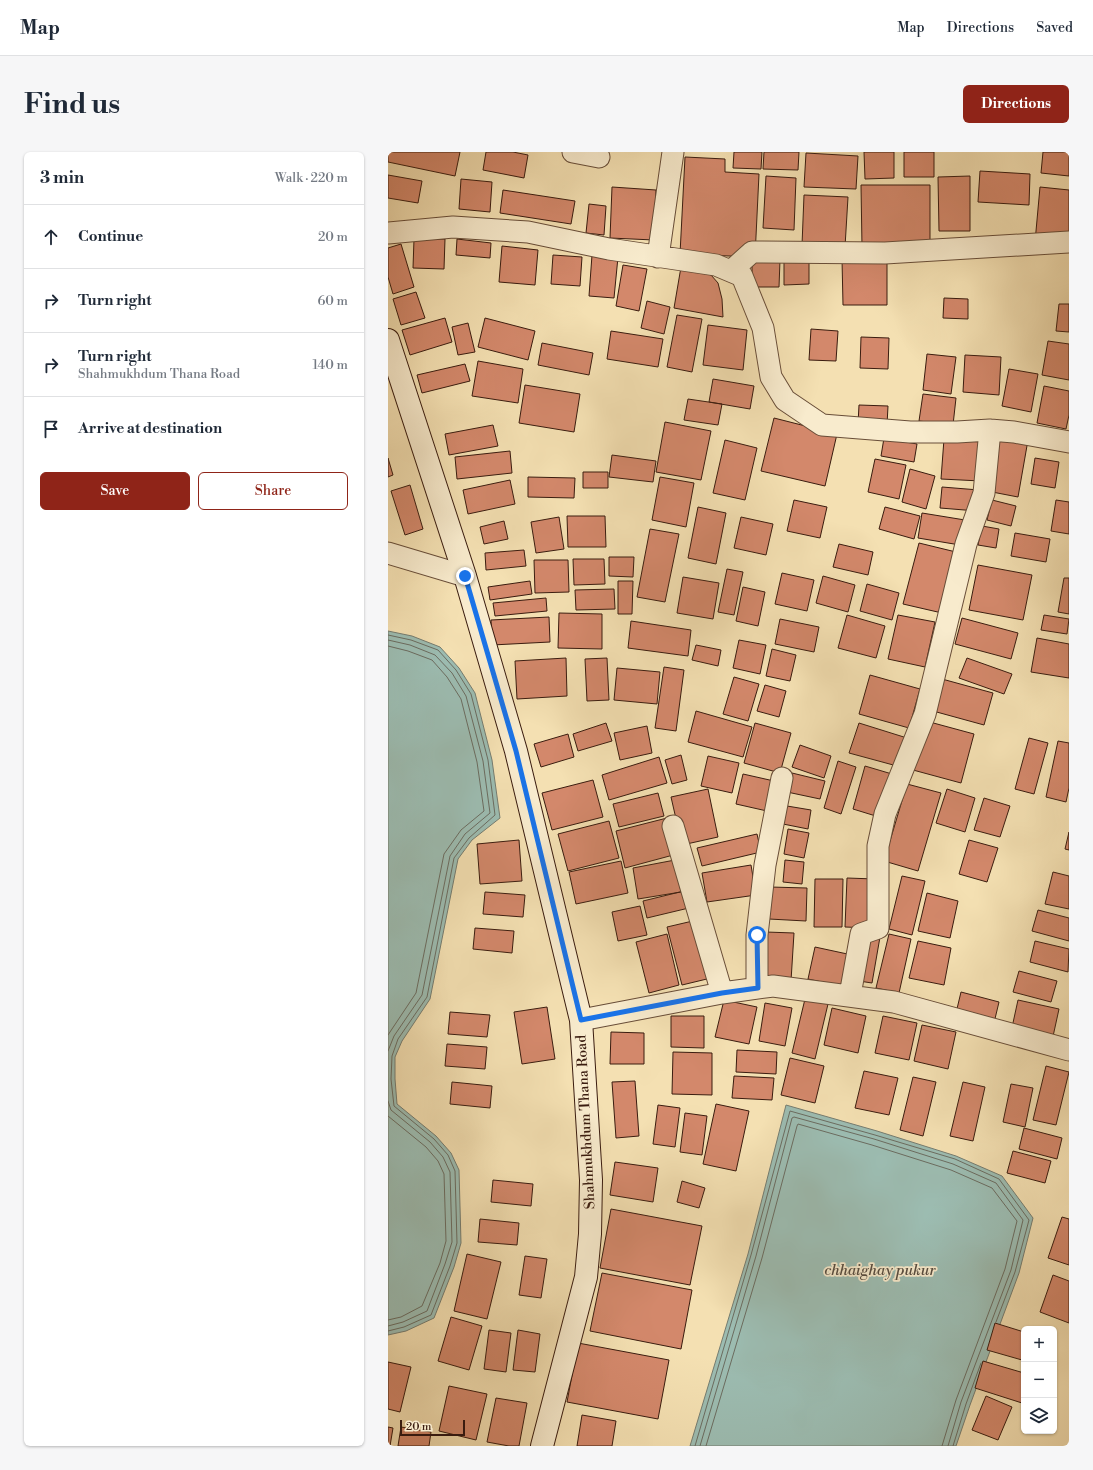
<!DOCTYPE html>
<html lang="en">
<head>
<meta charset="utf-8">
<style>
	body { margin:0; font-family:"Libre Bodoni",serif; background:#f6f6f7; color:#1f2937 }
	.controls { position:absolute; right:12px; bottom:12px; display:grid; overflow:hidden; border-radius:6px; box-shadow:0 1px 3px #0004 }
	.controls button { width:36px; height:36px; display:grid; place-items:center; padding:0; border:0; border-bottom:1px solid #e0e1e3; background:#fff; color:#1f2937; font:20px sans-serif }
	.scale { position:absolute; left:12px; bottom:10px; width:65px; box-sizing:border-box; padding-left:4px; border:2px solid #3a1c0f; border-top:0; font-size:11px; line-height:14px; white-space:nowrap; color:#3a1c0f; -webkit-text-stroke:3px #f8ebcd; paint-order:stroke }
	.stop { position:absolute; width:12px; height:12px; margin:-9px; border:3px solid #1a73e8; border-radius:50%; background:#fff }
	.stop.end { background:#1a73e8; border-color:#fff; box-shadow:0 1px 4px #0008 }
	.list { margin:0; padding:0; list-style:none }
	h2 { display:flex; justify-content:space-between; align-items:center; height:52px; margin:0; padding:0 16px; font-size:17px }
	h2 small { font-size:13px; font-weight:400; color:#747a83 }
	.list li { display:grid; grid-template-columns:26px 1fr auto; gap:12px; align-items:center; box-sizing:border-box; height:64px; padding:0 16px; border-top:1px solid #e0e1e3 }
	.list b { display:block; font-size:15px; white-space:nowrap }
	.list p { margin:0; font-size:13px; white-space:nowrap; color:#747a83 }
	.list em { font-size:13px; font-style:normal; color:#747a83 }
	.actions { display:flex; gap:8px; padding:12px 16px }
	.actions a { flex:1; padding:9px 0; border:1px solid #8f2418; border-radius:6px; text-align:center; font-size:14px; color:#8f2418 }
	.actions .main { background:#8f2418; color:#fff }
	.icon { flex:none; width:22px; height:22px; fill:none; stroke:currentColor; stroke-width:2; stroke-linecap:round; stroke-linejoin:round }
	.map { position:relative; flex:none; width:681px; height:1294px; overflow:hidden; border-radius:6px }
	header { display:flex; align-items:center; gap:24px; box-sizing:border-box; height:56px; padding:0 20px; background:#fff; border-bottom:1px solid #e0e1e3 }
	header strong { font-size:19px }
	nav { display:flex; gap:22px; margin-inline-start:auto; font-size:14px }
	.intro { display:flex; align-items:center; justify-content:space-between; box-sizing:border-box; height:96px; padding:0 24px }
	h1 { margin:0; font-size:28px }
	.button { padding:10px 18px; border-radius:6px; background:#8f2418; color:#fff; font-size:14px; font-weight:700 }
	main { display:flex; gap:24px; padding:0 24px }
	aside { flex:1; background:#fff; border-radius:6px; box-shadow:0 1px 3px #0004 }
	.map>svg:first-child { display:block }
	.water { fill:#9cbcb1; stroke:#757c70 }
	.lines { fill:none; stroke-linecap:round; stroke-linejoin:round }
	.shore { stroke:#6b6c60; stroke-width:1 }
	.building { fill:#d3886b; stroke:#3a1c0f }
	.street-casing { stroke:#684d38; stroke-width:23 }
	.secondary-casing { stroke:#3a1c0f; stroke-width:24 }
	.street { stroke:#f8ebcd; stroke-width:21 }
	.secondary { stroke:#f8ebcd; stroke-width:22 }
	.route { stroke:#1a73e8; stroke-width:5 }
	.labels { text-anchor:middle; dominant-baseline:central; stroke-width:3.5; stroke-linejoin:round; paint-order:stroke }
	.street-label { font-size:14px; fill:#3a1c0f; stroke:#f8ebcd }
	.water-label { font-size:15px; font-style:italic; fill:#574c40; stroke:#f8ebcd }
</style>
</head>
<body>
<header>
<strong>Map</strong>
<nav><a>Map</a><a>Directions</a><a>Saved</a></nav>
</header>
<div class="intro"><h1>Find us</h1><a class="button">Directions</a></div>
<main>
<aside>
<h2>3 min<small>Walk · 220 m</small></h2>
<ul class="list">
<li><svg class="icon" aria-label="ahead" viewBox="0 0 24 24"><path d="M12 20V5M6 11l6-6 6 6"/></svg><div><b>Continue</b></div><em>20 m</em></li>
<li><svg class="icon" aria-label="right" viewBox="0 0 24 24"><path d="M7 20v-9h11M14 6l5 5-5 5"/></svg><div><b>Turn right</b></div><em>60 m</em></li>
<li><svg class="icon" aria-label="right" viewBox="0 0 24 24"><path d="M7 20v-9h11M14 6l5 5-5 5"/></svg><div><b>Turn right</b><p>Shahmukhdum Thana Road</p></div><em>140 m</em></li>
<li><svg class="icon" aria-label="arrive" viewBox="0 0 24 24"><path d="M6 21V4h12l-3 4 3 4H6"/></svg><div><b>Arrive at destination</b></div></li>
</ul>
<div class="actions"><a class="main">Save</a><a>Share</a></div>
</aside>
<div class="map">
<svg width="681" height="1294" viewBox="0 0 681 1294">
	<rect width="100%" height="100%" fill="#f4e0b2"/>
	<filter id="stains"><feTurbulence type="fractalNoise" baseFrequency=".005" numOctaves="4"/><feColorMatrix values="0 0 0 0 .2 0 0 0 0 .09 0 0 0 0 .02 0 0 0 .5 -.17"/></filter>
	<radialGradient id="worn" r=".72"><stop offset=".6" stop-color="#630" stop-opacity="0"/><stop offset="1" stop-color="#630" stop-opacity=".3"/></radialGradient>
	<path class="water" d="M0 479 24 484 52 495 71 516 87 541 104 608 112 666 84 688 70 707 42 847 14 889 7 905V927L9 952 48 984 63 1001 71 1018 73 1091 66 1115 46 1166 18 1179 0 1183Z
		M398 953 489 979 568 1004 614 1024 645 1066 631 1121 582 1253 568 1294H302L360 1102Z"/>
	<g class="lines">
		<path class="shore" d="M0 483 23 488 50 498 68 518 83 542 100 608 107 663 81 686 66 706 39 845 10 887 4 904 3 927 6 954 46 987 60 1003 67 1019 69 1091 62 1114 43 1163 16 1175 0 1179
			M0 488 22 493 47 503 64 521 78 544 95 609 102 661 77 682 62 704 34 843 6 884 0 899
			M0 494 20 499 44 508 59 525 73 547 89 610 96 659 73 678 56 702 28 841 0 883
			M0 949 3 958 42 990 55 1005 62 1020 64 1090 57 1112 39 1159 15 1170 0 1174
			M0 964 38 995 50 1009 56 1022 58 1089 52 1111 34 1154 13 1165 0 1168
			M307 1294 363 1103 402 959 487 983 567 1007 611 1027 641 1068 627 1120 608 1170
			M312 1294 368 1104 404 966 406 965 486 987 565 1012 608 1031 635 1068 623 1118 573 1250 560 1294
			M318 1294 374 1106 409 974 410 972 484 993 563 1018 604 1036 629 1069 617 1117 568 1248 554 1294
			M565 1294 578 1252 593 1211"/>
	</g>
	<path class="building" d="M0 0H72L67 24 0 10Z
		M98 0H125L140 3 136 26 95 18Z
		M346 0H374L373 17 345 16Z
		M376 0H411L410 18 375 17Z
		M476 0H506V26L477 27Z
		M516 0H546V25H516Z
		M655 0H681V24L653 21Z
		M418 1 470 4 468 37 416 35Z
		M297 5 337 7V20L371 22 367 105 292 102Z
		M592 19 642 22 641 53 590 50Z
		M0 23 34 29 30 51 0 46Z
		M378 24 408 26 406 78 375 76Z
		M582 24V79H551L550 25Z
		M73 27 104 30 102 60 71 57Z
		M473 33H542V94L474 95Z
		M224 35 268 38 266 88 222 86Z
		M652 35 681 38V93L647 90Z
		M115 38 187 49 183 72 112 61Z
		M416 43 460 45 457 95 414 93Z
		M201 52 218 54 216 83 198 81Z
		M26 87H57L56 117 25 116Z
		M69 87 103 91 102 106 68 103Z
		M13 92 26 135 5 142 0 125V96Z
		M114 94 150 98 147 133 111 130Z
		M165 103 194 105 192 134 163 132Z
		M204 103 230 105 226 146 201 144Z
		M421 106V132L396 133V107Z
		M364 107 392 108 391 135H364Z
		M454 107H499V153H455Z
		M235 113 259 117 251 159 228 154Z
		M293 115 314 119 323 123 330 131 334 147 335 165 286 156Z
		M28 140 37 166 13 173 5 147Z
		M556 146 580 147V167L555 166Z
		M259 149 282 155 276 182 253 176Z
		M671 152H681V180L668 179Z
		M289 163 314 167 304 220 279 215Z
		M57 166 64 190 22 203 14 178Z
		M97 166 147 179 140 208 90 195Z
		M80 171 87 200 70 203 64 175Z
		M320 173 359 178 355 218 315 213Z
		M423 177 450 179 448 209 421 208Z
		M223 179 275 187 270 215 219 207Z
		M473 185 501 186 500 217 472 216Z
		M660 189 681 192V228L654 223Z
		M154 191 205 201 201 223 150 213Z
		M539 202 568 205 563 242 535 238Z
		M577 203 613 205 611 243 575 240Z
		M90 209 135 217 130 251 84 244Z
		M77 212 82 229 34 241 29 223Z
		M621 217 650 222 643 260 614 254Z
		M325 227 366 234 362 257 321 250Z
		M137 233 192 242 186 280 131 271Z
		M656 234 681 239V263L678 277 649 271Z
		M535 242 568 246 565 273 531 269Z
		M300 247 334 252 330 273 296 268Z
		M471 253 500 254 499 273 470 272Z
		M386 266 449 282 437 334 373 319Z
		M277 270 323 279 313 328 268 320Z
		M105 273 110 294 61 303 57 282Z
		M608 283 640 288 630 345 599 339Z
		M496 286 529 292 526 310 493 304Z
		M556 287 596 289 593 329 553 327Z
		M337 288 369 296 357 348 325 341Z
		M122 299 124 321 69 327 67 305Z
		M224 303 268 309 265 330 221 325Z
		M0 306 5 323 0 325Z
		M647 306 671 310 667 336 643 332Z
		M487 307 518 313 511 347 480 340Z
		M522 317 547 324 538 357 514 350Z
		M195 320H220V336H195Z
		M140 325 187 326 186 346 140 345Z
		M272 325 306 331 298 375 264 368Z
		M122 328 127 352 80 362 75 338Z
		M22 333 35 377 17 383 3 339Z
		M554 335 591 338 589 359 552 356Z
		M406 348 439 355 432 386 399 379Z
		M604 348 628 354 623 374 599 368Z
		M668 348 681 350V382L663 379Z
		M310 355 338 361 328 412 300 406Z
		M497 355 532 364 526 387 491 377Z
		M534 361 577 368 572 393 530 386Z
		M179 364H217L218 395H180Z
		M171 365 176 397 148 401 143 370Z
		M353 365 385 372 378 403 346 396Z
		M116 369 120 387 96 392 92 375Z
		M594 374 611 377 608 396 590 393Z
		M262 377 291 382 277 450 249 445Z
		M627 381 662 387 658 410 623 404Z
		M531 391 568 400 554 461 515 452Z
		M451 392 485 400 480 423 445 415Z
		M136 398 138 414 98 418 97 401Z
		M221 405H246L245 425 221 424Z
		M185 407H216L217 432 186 433Z
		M146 408H180L181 440 147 441Z
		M590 413 644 423 635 468 581 458Z
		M339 417 355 420 346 463 330 460Z
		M394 421 426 428 419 459 387 452Z
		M435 424 467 433 460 460 428 451Z
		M295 425 331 431 325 467 289 461Z
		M676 426H681V462L670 460Z
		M142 429 144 442 102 448 100 435Z
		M230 429H245L244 462H230Z
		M479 432 511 441 504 468 472 459Z
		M355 435 377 440 370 474 348 469Z
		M226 437 227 457 188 458 187 438Z
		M158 446 159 459 107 464 105 451Z
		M171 461 214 462V497L170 496Z
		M459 463 497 474 488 506 450 496Z
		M510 463 547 470 537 515 500 507Z
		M656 463 681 467 679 482 653 478Z
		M161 465 162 490 104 493 103 468Z
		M574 466 630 481 623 507 567 492Z
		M392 467 431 475 426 500 387 492Z
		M243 469 303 478 300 504 240 496Z
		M649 486 681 492V526L643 520Z
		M351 488 378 493 372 522 345 516Z
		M308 493 333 498 330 514 304 508Z
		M384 497 408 503 402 529 378 524Z
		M178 506 179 544 129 547 127 509Z
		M219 506 221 548 199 549 197 507Z
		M579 506 624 522 616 542 571 526Z
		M276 515 296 518 288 579 267 576Z
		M229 516 272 520 269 552 226 548Z
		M482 523 532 537 521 576 471 562Z
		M346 525 371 532 360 569 335 562Z
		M554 527 605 541 596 573 545 559Z
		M377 533 398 539 391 565 369 559Z
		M308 559 364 575 355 605 300 590Z
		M538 569 586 582 573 631 525 618Z
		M218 571 224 589 190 599 185 582Z
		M367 571 403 581 392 621 356 611Z
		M471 571 519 586 509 614 461 601Z
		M259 574 264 601 232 608 226 581Z
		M180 582 186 605 153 615 146 592Z
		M641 586 660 591 646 642 627 637Z
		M670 589 681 591V636L678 650 658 645Z
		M412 593 443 604 436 626 404 615Z
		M293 603 299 628 284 632 277 608Z
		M320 604 351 611 344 641 313 634Z
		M271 605 279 631 221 648 214 623Z
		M450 609 468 615 453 662 436 656Z
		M477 614 504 622 491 665 465 657Z
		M404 621 437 629 432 647 399 640Z
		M355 622 386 629 379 659 348 652Z
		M205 628 215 665 164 678 154 641Z
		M519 632 553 641 530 719 496 709Z
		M320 637 330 685 294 693 283 645Z
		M559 637 587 646 577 680 548 671Z
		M270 641 276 664 231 675 225 652Z
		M596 646 622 654 612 685 586 678Z
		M399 654 423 658 420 677 395 672Z
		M279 666 289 702 237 716 228 679Z
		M221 669 231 706 180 719 170 682Z
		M400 677 421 681 416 706 396 702Z
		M681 680V698L677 697Z
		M369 682 373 700 314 714 309 696Z
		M131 688 134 729 92 732 89 692Z
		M581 688 610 696 599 730 571 722Z
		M287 708 293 740 250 747 245 716Z
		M397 708 416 710 414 732 395 730Z
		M233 709 240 741 188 752 181 720Z
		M363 713 368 743 319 750 314 721Z
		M665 720 681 724V757L657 752Z
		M514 724 537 729 524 783 501 777Z
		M459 726 487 727 485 776 457 775Z
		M427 727H455L454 775H426Z
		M382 735 419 736 418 769 381 767Z
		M300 738 305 755 259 766 255 749Z
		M97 740 137 743 135 765 95 762Z
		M539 741 570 749 562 786 530 779Z
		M252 754 259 783 230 789 224 760Z
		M650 758 681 766V789L644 779Z
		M309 768 323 826 294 833 279 775Z
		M87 776 126 779 124 801 85 797Z
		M378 780 406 781 403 829 375 828Z
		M279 782 291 833 261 841 248 790Z
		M480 782 492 785 484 831 471 829Z
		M501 782 523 787 511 841 488 836Z
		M530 789 563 796 556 833 521 826Z
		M647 789 681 797 680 820 642 810Z
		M427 795 464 803 457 835 420 827Z
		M631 819 669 829 663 850 625 840Z
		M573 840 611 850 606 871 568 861Z
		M417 847 440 852 427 907 404 901Z
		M336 848 369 855 361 892 327 885Z
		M630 848 671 857 664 889 623 880Z
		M377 851 404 856 397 894 371 889Z
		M159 855 167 907 134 912 126 860Z
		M444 856 478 864 470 901 436 893Z
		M62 860 102 863 99 885 60 882Z
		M283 864H316V896L283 895Z
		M495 864 529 871 521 908 487 901Z
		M534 873 568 880 560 917 526 909Z
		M223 880 256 881V912H222Z
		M59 892 99 895 97 917 57 914Z
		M349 898 389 900 388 922 348 920Z
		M285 900 324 901V943L284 942Z
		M402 906 436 914 427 951 393 943Z
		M658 914 681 920 668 973 645 968Z
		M476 919 510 926 501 963 467 956Z
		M346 924 386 926 384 948 344 946Z
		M525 925 548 930 535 984 512 978Z
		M247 929 251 984 228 986 224 930Z
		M64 930 104 934 102 956 62 952Z
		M575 930 597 935 585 989 562 984Z
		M623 932 645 936 637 975 615 970Z
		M328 952 361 959 348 1019 315 1012Z
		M270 953 292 956 287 995 265 992Z
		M297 961 319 964 314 1003 292 1000Z
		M636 976 674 986 669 1007 631 997Z
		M625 999 663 1009 657 1031 619 1021Z
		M227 1010 270 1016 265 1050 222 1043Z
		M105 1028 145 1032 143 1054 103 1050Z
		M294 1029 317 1036 311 1056 289 1050Z
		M223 1057 314 1074 302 1133 212 1116Z
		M674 1065 681 1067V1113L660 1106Z
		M92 1067 131 1071 129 1093 90 1090Z
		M79 1102 113 1110 99 1167 66 1159Z
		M137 1104 159 1107 153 1146 131 1143Z
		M214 1121 304 1138 293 1197 202 1179Z
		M665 1123 681 1129V1171L652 1160Z
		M63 1165 94 1174 81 1218 50 1209Z
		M607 1171 636 1180V1201L634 1208 599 1198Z
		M101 1178 123 1181 118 1220 96 1217Z
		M130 1178 152 1182 147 1220 125 1218Z
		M190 1191 281 1208 270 1267 179 1250Z
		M595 1209 636 1221V1244L634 1251 587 1236Z
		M0 1210 23 1215 12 1260 0 1257Z
		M61 1234 99 1242 88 1288 51 1279Z
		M598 1244 624 1255 610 1288 584 1278Z
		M108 1246 139 1251 131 1294H121L99 1290Z
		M194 1263 228 1269 224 1294H189Z
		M0 1275 5 1276 2 1294H0Z
		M13 1275 43 1280 41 1294H10Z"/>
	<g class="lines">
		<defs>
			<path id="street" d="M185 0 211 5
				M0 81 65 75 140 80 221 97 328 113 354 124 375 176 383 225 397 248 434 273 522 280H569L602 278 626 280 681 290
				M270 105 285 0
				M343 119 364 100 497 101 681 90
				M0 401 77 424
				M285 674 334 841
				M369 836V783L377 713 394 626
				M462 843 473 782 490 776V694L497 662 537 562 578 392 596 341 602 278
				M193 868 334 841 385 834 506 850 681 898"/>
			<path id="secondary" d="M0 188 77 424 128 599 193 868 203 1028 202 1082 198 1125 154 1294"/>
		</defs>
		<use href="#street" class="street-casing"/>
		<use href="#secondary" class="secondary-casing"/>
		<use href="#street" class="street"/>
		<use href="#secondary" class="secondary"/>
	</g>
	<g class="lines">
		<path class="route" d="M77 424 128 599 193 868 334 841 370 836 369 783"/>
	</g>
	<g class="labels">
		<g class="street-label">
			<text transform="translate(198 970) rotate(-93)">Shahmukhdum Thana Road</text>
		</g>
		<g class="water-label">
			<text x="492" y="1118">chhaighay pukur</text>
		</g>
	</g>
	<rect width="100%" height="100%" filter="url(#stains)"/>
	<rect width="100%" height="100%" fill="url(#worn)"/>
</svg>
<div class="controls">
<button>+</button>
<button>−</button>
<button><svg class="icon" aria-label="layers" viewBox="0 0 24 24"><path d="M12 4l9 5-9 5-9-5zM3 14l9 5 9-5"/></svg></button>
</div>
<div class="scale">20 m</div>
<div class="stop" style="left:369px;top:783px"></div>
<div class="stop end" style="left:77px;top:424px"></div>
</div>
</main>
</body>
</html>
